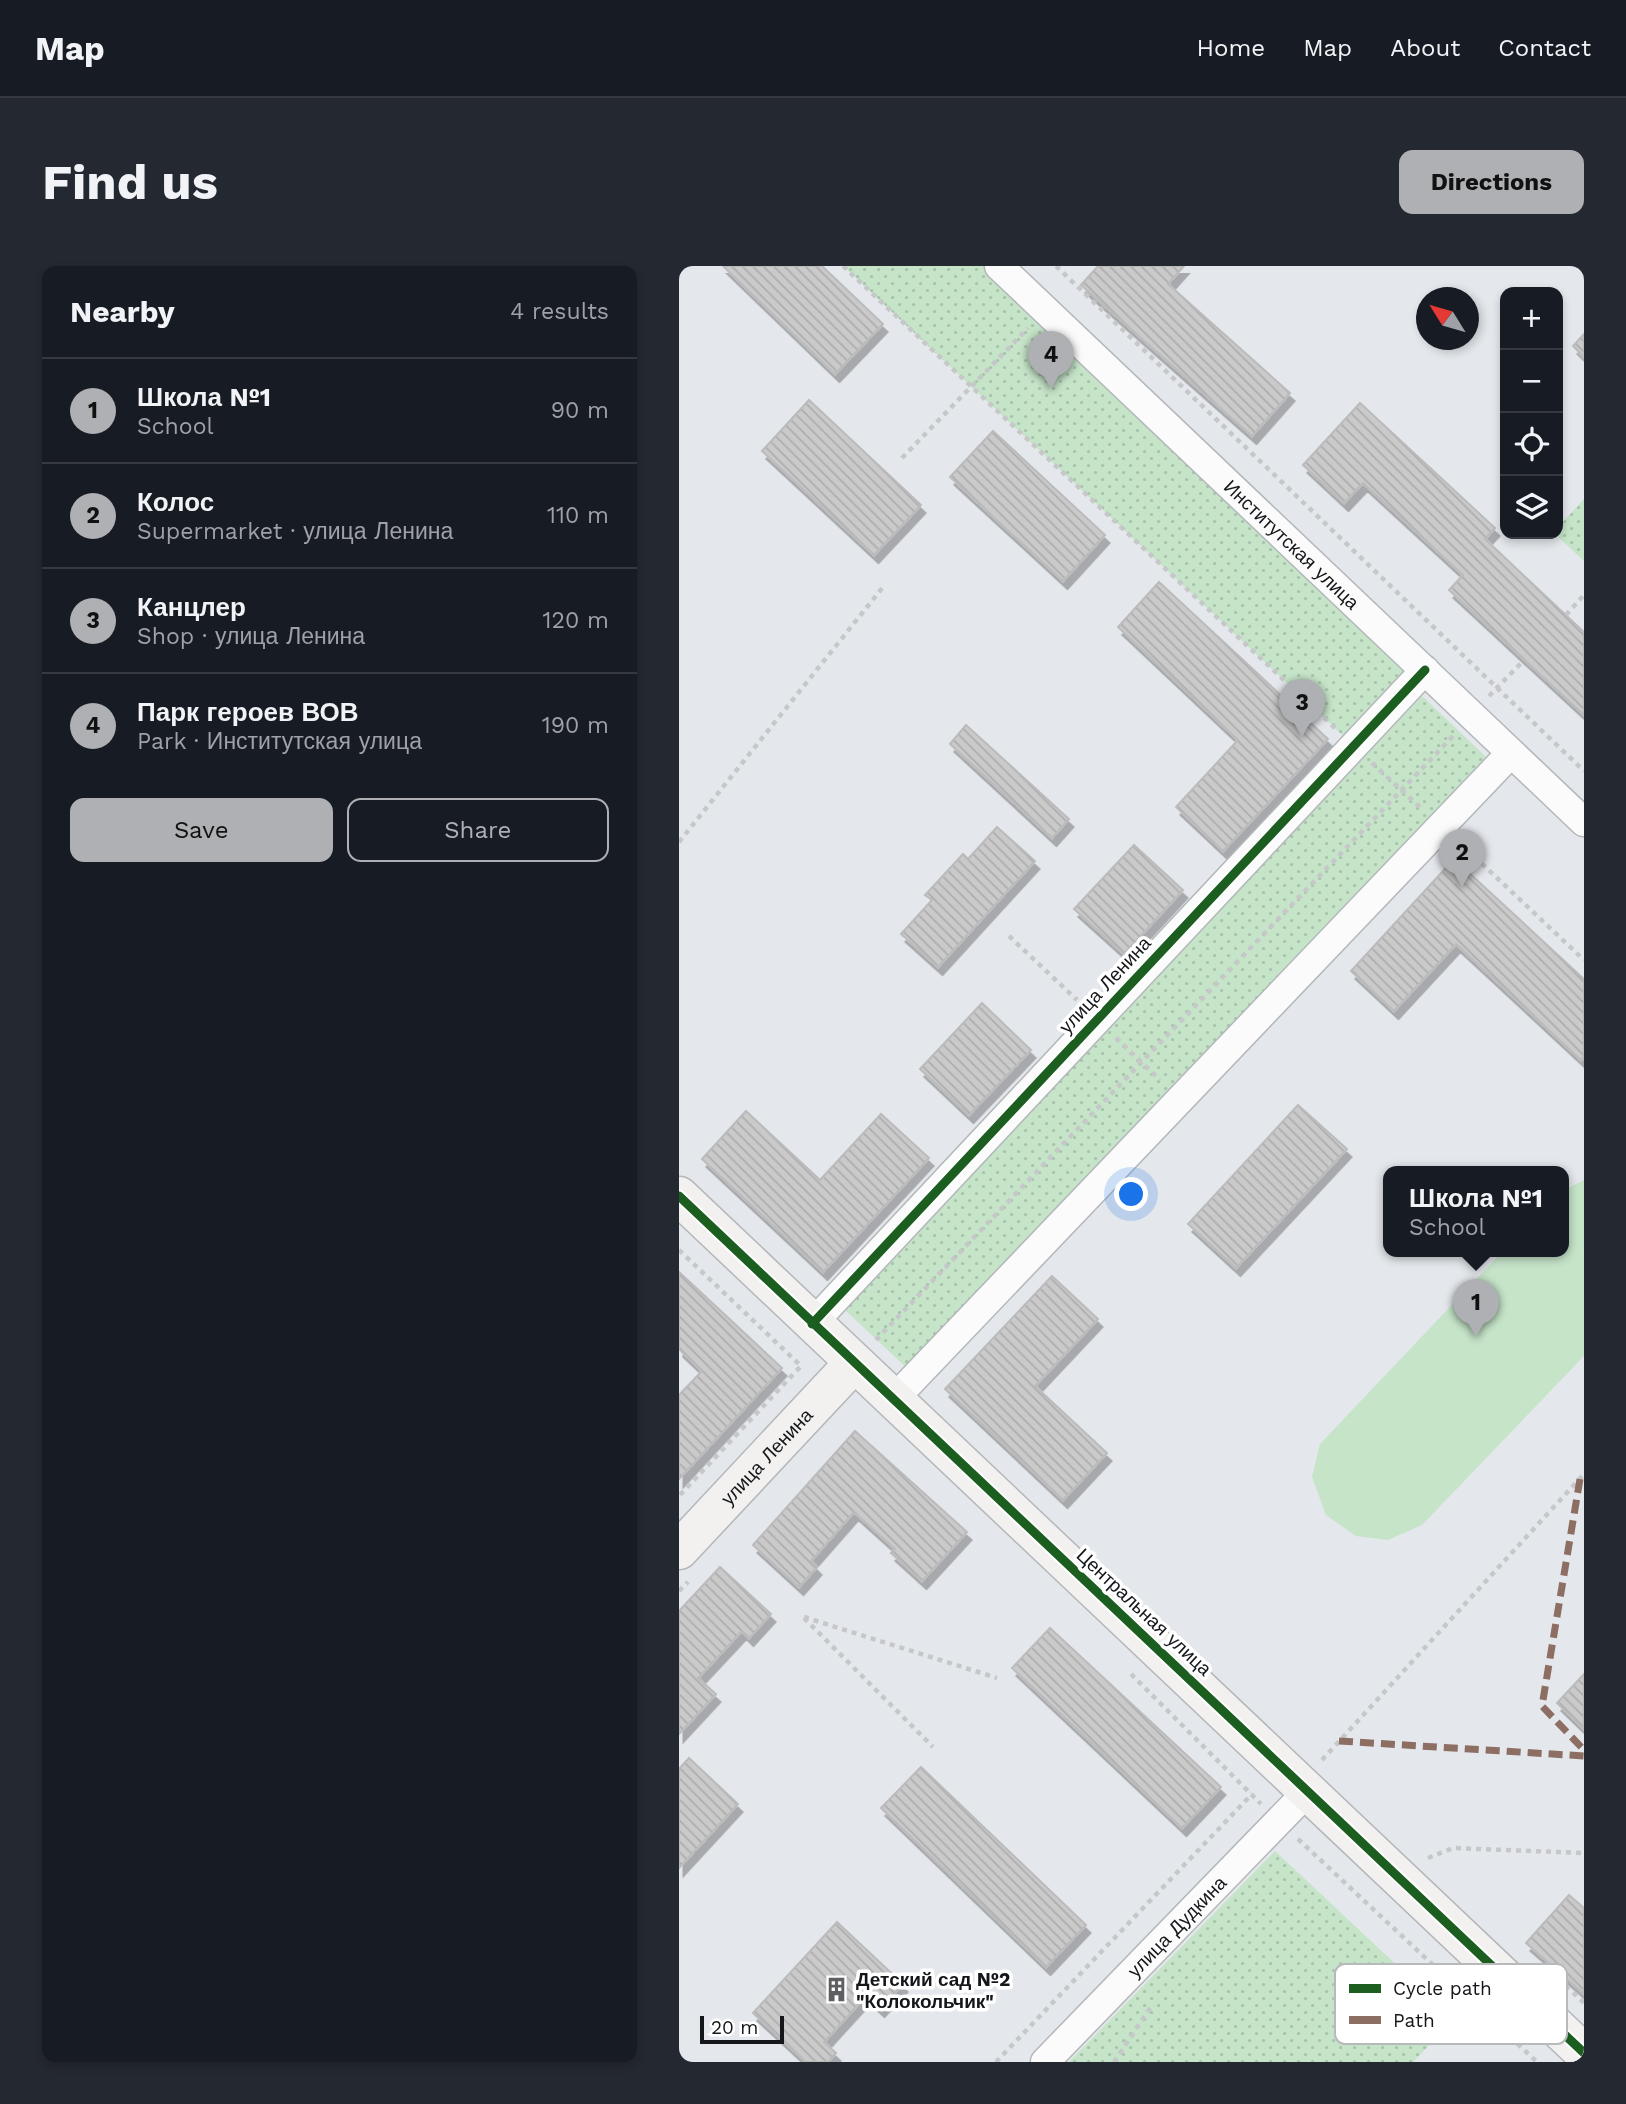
<!DOCTYPE html>
<html lang="en">
<head>
<meta charset="utf-8">
<style>
	body { margin:0; font-family:"Work Sans",sans-serif; background:#242831; color:#f1f3f6 }
	.controls { position:absolute; right:21px; top:21px; display:grid; overflow:hidden; border-radius:14px; box-shadow:0 4px 10px #0003 }
	.controls button { width:63px; height:63px; display:grid; place-items:center; padding:0; border:0; border-bottom:2px solid #363941; background:#171b24; color:#f1f3f6; font:35px sans-serif }
	.compass { position:absolute; left:737px; top:21px; width:63px; height:63px; border-radius:50%; background:#171b24; box-shadow:0 4px 10px #0003; rotate:307deg }
	.scale { position:absolute; left:21px; bottom:18px; width:84px; box-sizing:border-box; padding-left:7px; border:4px solid #141619; border-top:0; font-size:19px; line-height:24px; white-space:nowrap; color:#141619; -webkit-text-stroke:5px #fff; paint-order:stroke }
	.you { position:absolute; left:453px; top:929px; width:24px; height:24px; margin:-18px; border:5px solid #fff; border-radius:50%; background:#1a73e8; box-shadow:0 0 0 10px #1a73e833 }
	.badge { display:grid; place-items:center; width:46px; height:46px; border-radius:50%; background:#aeb0b3; color:#111; font-size:23px; font-weight:700 }
	.pin { position:absolute; translate:-50% -58px; filter:drop-shadow(0 2px 4px #0008) }
	.pin::after { content:''; position:absolute; top:37px; width:24px; height:21px; background:inherit; clip-path:polygon(0 0,100% 0,50% 100%) }
	.popup { position:absolute; left:704px; top:900px; width:186px; height:91px; box-sizing:border-box; display:grid; place-content:center; border-radius:14px; background:#171b24; filter:drop-shadow(0 2px 5px #0005); font-size:23px; white-space:nowrap; color:#9ea1a6 }
	.popup b { font-size:26px; color:#f1f3f6 }
	.popup::after { content:''; position:absolute; left:50%; top:100%; margin-left:-14px; border:14px solid transparent; border-top-color:#171b24 }
	.list { margin:0; padding:0; list-style:none }
	h2 { display:flex; justify-content:space-between; align-items:center; height:91px; margin:0; padding:0 28px; font-size:30px }
	h2 small { font-size:23px; font-weight:400; color:#9ea1a6 }
	.list li { display:grid; grid-template-columns:46px 1fr auto; gap:21px; align-items:center; box-sizing:border-box; height:105px; padding:0 28px; border-top:2px solid #363941 }
	.list b { display:block; font-size:26px; white-space:nowrap }
	.list p { margin:0; font-size:23px; white-space:nowrap; color:#9ea1a6 }
	.list em { font-size:23px; font-style:normal; color:#9ea1a6 }
	.actions { display:flex; gap:14px; padding:21px 28px }
	.actions a { flex:1; padding:16px 0; border:2px solid #aeb0b3; border-radius:14px; text-align:center; font-size:24px; color:#aeb0b3 }
	.actions .main { background:#aeb0b3; color:#111 }
	.icon { flex:none; width:38px; height:38px; fill:none; stroke:currentColor; stroke-width:2; stroke-linecap:round; stroke-linejoin:round }
	.map { position:relative; flex:none; width:905px; height:1796px; overflow:hidden; border-radius:14px }
	header { display:flex; align-items:center; gap:42px; box-sizing:border-box; height:98px; padding:0 35px; background:#171b24; border-bottom:2px solid #363941 }
	header strong { font-size:33px }
	nav { display:flex; gap:38px; margin-inline-start:auto; font-size:24px }
	.intro { display:flex; align-items:center; justify-content:space-between; box-sizing:border-box; height:168px; padding:0 42px }
	h1 { margin:0; font-size:49px }
	.button { padding:18px 32px; border-radius:14px; background:#aeb0b3; color:#111; font-size:24px; font-weight:700 }
	main { display:flex; gap:42px; padding:0 42px }
	aside { flex:1; background:#171b24; border-radius:14px; box-shadow:0 4px 10px #0003 }
	.map>svg:first-child { display:block }
	.park { fill:url(#park-dots) }
	.garden { fill:#c5e4c8 }
	.building { fill:url(#building-back-hatch); stroke:#bbbbbc; stroke-width:2; filter:url(#shadow) }
	.lines { fill:none; stroke-linecap:round; stroke-linejoin:round }
	.street-casing { stroke:#b4b7ba; stroke-width:31 }
	.secondary-casing { stroke:#b4b7ba; stroke-width:41 }
	.path { stroke:#c6c7c9; stroke-width:4.5; stroke-dasharray:5 5; stroke-linecap:butt }
	.street { stroke:#fbfbfc; stroke-width:28 }
	.secondary { stroke:#f2f1ef; stroke-width:38 }
	.quiet { stroke:#8d6e63; stroke-width:7; stroke-dasharray:14 7; stroke-linecap:butt }
	.cycleway-casing { stroke:#fff; stroke-width:13 }
	.cycleway { stroke:#1b5e20; stroke-width:9 }
	.labels { text-anchor:middle; dominant-baseline:central; stroke-width:7; stroke-linejoin:round; paint-order:stroke }
	.street-label { font-size:19px; fill:#141619; stroke:#fff }
	.poi-label { font-size:19px; font-weight:bold; fill:#141619; stroke:#fff; text-anchor:start }
	.key { fill:#fff; stroke:#b8b9ba; stroke-width:2 }
	.key-label { font-size:19px; fill:#141619 }
</style>
</head>
<body>
<header>
<strong>Map</strong>
<nav><a>Home</a><a>Map</a><a>About</a><a>Contact</a></nav>
</header>
<div class="intro"><h1>Find us</h1><a class="button">Directions</a></div>
<main>
<aside>
<h2>Nearby<small>4 results</small></h2>
<ul class="list">
<li><span class="badge">1</span><div><b>Школа №1</b><p>School</p></div><em>90 m</em></li>
<li><span class="badge">2</span><div><b>Колос</b><p>Supermarket · улица Ленина</p></div><em>110 m</em></li>
<li><span class="badge">3</span><div><b>Канцлер</b><p>Shop · улица Ленина</p></div><em>120 m</em></li>
<li><span class="badge">4</span><div><b>Парк героев ВОВ</b><p>Park · Институтская улица</p></div><em>190 m</em></li>
</ul>
<div class="actions"><a class="main">Save</a><a>Share</a></div>
</aside>
<div class="map">
<svg width="905" height="1796" viewBox="0 0 905 1796">
	<defs>
		<pattern id="park-dots" width="8" height="8" patternUnits="userSpaceOnUse" patternTransform="scale(1.75)"><rect width="8" height="8" fill="#c5e4c8"/><path d="M2 2h.1M6 6h.1" fill="none" stroke="#a8c3ab" stroke-width="1.8" stroke-linecap="round"/></pattern>
		<pattern id="building-back-hatch" width="6" height="6" patternUnits="userSpaceOnUse" patternTransform="scale(1.75)"><rect width="6" height="6" fill="#cbcacb"/><path d="M-1 5l2 2M0 0l6 6M5-1l2 2" fill="none" stroke="#adadae"/></pattern>
		<filter id="shadow"><feDropShadow dx="4.5" dy="8" stdDeviation="0" flood-color="#0004"/></filter>
	</defs>
	<rect width="100%" height="100%" fill="#e4e7eb"/>
	<path class="park" d="M164 0H320L746 404 675 480Z
		M905 233V295L876 268H879V261Z
		M743 430 807 491 230 1104 165 1043Z
		M596 1585 775 1753 734 1796H390Z"/>
	<path class="garden" d="M905 914V1090L743 1259 709 1274 677 1270 647 1249 633 1211 641 1178 824 985H884L885 924Z"/>
	<path class="building" d="M44 0H143L204 58 156 108Z
		M419 0H505L489 18 611 127 573 170 402 19Z
		M905 68V91L894 80Z
		M130 134 242 239 195 289 83 185Z
		M681 137 816 262 806 273 905 366V449L770 324 784 309 684 217 665 237 624 199Z
		M314 165 426 269 384 315 271 211Z
		M480 316 649 473 544 585 497 541 559 474 439 361Z
		M287 459 390 553 373 572 271 478Z
		M318 561 356 595 259 701 222 668 253 634 246 629 284 588 289 593Z
		M455 579 504 624 445 688 395 643Z
		M775 593 905 713V791L902 794 777 678 715 745 672 705Z
		M303 737 352 784 290 849 241 803Z
		M619 839 668 883 557 1002 509 958Z
		M67 845 141 914 202 848 250 892 144 1006 23 893Z
		M0 1006 103 1102 0 1213V1129L23 1105 0 1083Z
		M373 1010 419 1053 356 1120 428 1187 384 1234 266 1123Z
		M176 1165 288 1266 243 1315 212 1287 216 1283 175 1246 132 1295 138 1301 120 1321 74 1279Z
		M41 1301 92 1348 70 1372 63 1365 19 1412 37 1428 0 1468V1345Z
		M371 1362 542 1521 503 1562 333 1402Z
		M905 1408V1463L878 1437Z
		M10 1492 59 1538 0 1602V1503Z
		M242 1501 407 1659 367 1701 202 1542Z
		M890 1629 905 1642V1728L847 1677Z
		M158 1656 224 1718 201 1743 187 1730 145 1776 157 1787 149 1796H127L74 1747Z"/>
	<g class="lines">
		<defs>
			<g id="street">
				<path id="s1" d="M320 0 905 556"/>
				<path d="M133 1058 746 404"/>
				<path d="M215 1133 832 487"/>
				<path id="s2" d="M366 1796 629 1525"/>
			</g>
			<g id="secondary">
				<path d="M0 930 905 1787"/>
				<path id="s3" d="M0 1284 175 1097"/>
			</g>
		</defs>
		<use href="#street" class="street-casing"/>
		<use href="#secondary" class="secondary-casing"/>
		<path class="path" d="M164 0 656 462
			M377 0 905 505
			M223 192 349 62
			M887 349 905 329
			M810 430 845 394
			M693 497 743 543
			M0 576 204 321
			M781 577 905 694
			M330 670 398 734
			M437 772 481 814
			M0 984 122 1100 0 1230
			M197 1074 776 468
			M0 1325 9 1316
			M125 1351 318 1412
			M125 1352 254 1481
			M452 1408 582 1538
			M643 1494 905 1208
			M619 1573 858 1796
			M749 1592 774 1582 905 1587
			M865 1699 905 1737
			M317 1796 573 1528
			M435 1796 473 1739"/>
		<use href="#street" class="street"/>
		<use href="#secondary" class="secondary"/>
		<path class="quiet" d="M901 1213 863 1440 905 1484
			M660 1475 905 1490"/>
		<defs>
			<path id="cycleway" d="M0 930 905 1787
				M133 1058 746 404"/>
		</defs>
		<use href="#cycleway" class="cycleway-casing"/>
		<use href="#cycleway" class="cycleway"/>
	</g>
	<defs>
		<symbol id="building-bare" viewBox="-9 -9 18 18"><path d="M-4-6H4V6H1V3H-1V6H-4ZM-2.5-4.3h1.7v1.8h-1.7ZM.8-4.3h1.7v1.8H.8ZM-2.5-1h1.7V.8h-1.7ZM.8-1h1.7V.8H.8Z" fill="#5d5f62" stroke="#fff" stroke-width="2.5" paint-order="stroke"/></symbol>
	</defs>
	<g fill-rule="evenodd">
		<use href="#building-bare" x="140" y="1706" width="35" height="35"/>
	</g>
	<g class="labels">
		<g class="street-label">
			<text stroke="none"><textPath href="#s1" startOffset="404">Институтская улица</textPath></text>
			<text transform="translate(426 719) rotate(-47)">улица Ленина</text>
			<text stroke="none"><textPath href="#s3" startOffset="128">улица Ленина</textPath></text>
			<text transform="translate(465 1346) rotate(43)">Центральная улица</text>
			<text stroke="none"><textPath href="#s2" startOffset="189">улица Дудкина</textPath></text>
		</g>
		<g class="poi-label">
			<text x="177" y="1713">Детский сад №2<tspan x="177" dy="22">"Колокольчик"</tspan></text>
		</g>
	</g>
	<rect x="656" y="1698" width="232" height="80" rx="10" class="key"/>
	<rect x="670" y="1718" width="32" height="9" fill="#1b5e20"/>
	<rect x="670" y="1750" width="32" height="8" fill="#8d6e63"/>
	<g class="key-label">
		<text x="714" y="1729">Cycle path</text>
		<text x="714" y="1761">Path</text>
	</g>
</svg>
<div class="controls">
<button>+</button>
<button>−</button>
<button><svg class="icon" aria-label="locate" viewBox="0 0 24 24"><circle cx="12" cy="12" r="6"/><path d="M12 2v4M12 18v4M2 12h4M18 12h4"/></svg></button>
<button><svg class="icon" aria-label="layers" viewBox="0 0 24 24"><path d="M12 4l9 5-9 5-9-5zM3 14l9 5 9-5"/></svg></button>
</div>
<svg class="compass" viewBox="-18 -18 36 36"><path d="M0-13l5 13h-10z" fill="#e53935"/><path d="M0 13l5-13h-10z" fill="#9ea1a6"/></svg>
<div class="scale">20 m</div>
<div class="you"></div>
<div class="pin badge" style="left:797px;top:1071px">1</div>
<div class="popup"><b>Школа №1</b>School</div>
<div class="pin badge" style="left:783px;top:621px">2</div>
<div class="pin badge" style="left:623px;top:471px">3</div>
<div class="pin badge" style="left:372px;top:123px">4</div>
</div>
</main>
</body>
</html>
